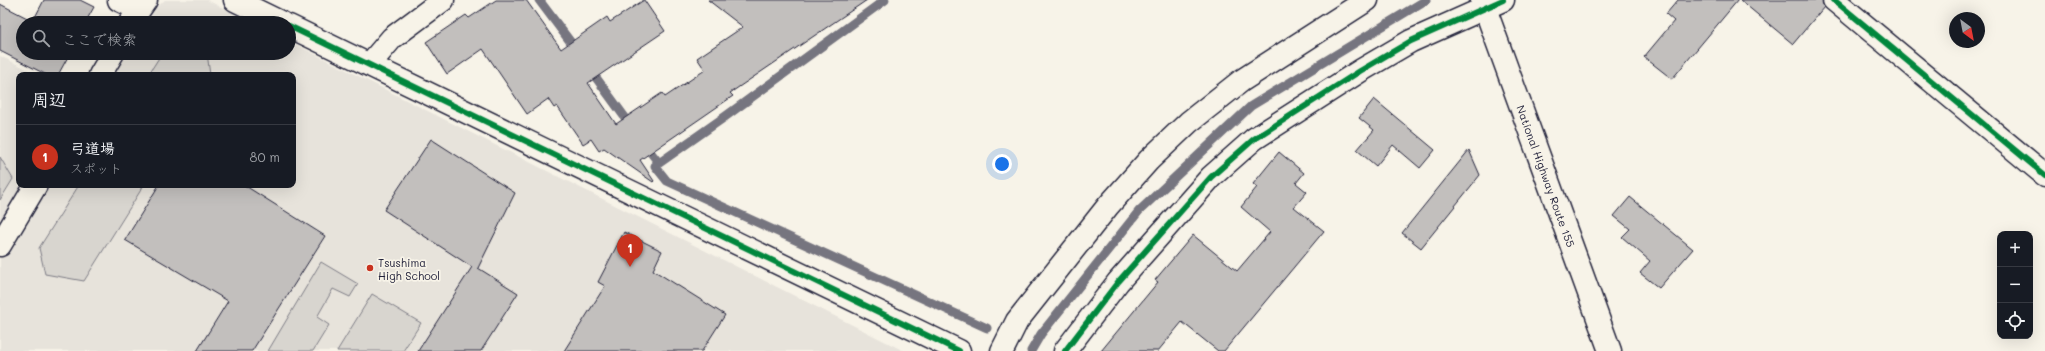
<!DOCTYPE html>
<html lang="ja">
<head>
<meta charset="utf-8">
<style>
	body { margin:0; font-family:Mali,"Klee One",sans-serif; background:#20242c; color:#f1f3f6 }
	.controls { position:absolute; right:12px; bottom:12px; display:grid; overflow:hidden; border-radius:8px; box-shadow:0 4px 16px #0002 }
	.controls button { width:36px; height:36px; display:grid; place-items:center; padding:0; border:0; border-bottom:1px solid #363941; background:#171b24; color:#f1f3f6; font:20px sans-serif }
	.compass { position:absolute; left:1949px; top:12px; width:36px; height:36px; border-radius:50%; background:#171b24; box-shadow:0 4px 16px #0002; rotate:148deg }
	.you { position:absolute; left:1002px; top:164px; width:14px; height:14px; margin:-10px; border:3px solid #fff; border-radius:50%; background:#1a73e8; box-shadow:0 0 0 6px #1a73e833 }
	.badge { display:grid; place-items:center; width:26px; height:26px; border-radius:50%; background:#c8321e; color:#fff; font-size:13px; font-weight:700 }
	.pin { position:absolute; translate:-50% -33px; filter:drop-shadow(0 1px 2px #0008) }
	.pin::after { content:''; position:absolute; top:21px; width:14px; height:12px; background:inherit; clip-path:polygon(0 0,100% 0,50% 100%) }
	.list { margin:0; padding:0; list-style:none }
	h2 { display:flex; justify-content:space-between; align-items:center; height:52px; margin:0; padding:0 16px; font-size:17px }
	h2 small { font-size:13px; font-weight:400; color:#9ea1a6 }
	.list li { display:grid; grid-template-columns:26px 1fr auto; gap:12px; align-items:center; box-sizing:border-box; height:64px; padding:0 16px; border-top:1px solid #363941 }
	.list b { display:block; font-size:15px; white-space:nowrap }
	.list p { margin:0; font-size:13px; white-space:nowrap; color:#9ea1a6 }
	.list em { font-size:13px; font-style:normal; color:#9ea1a6 }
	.icon { flex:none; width:22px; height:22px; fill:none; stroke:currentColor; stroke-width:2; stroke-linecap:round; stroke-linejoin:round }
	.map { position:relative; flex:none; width:2045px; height:351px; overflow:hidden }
	.search { position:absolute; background:#171b24; box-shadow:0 4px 16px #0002; left:16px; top:16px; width:280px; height:44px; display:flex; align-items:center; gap:10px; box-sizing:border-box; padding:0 14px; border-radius:22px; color:#9ea1a6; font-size:15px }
	.panel { position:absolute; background:#171b24; box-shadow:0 4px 16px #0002; left:16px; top:72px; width:280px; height:116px; border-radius:8px }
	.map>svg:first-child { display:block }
	.built { fill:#e7e3db }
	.green { fill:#d8d5cf; stroke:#7d7c85 }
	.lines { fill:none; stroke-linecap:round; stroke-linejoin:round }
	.stream { stroke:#76747f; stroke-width:9 }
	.building { fill:#c2bfbd; stroke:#22223b }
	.minor-casing { stroke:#22223b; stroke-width:25 }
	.highway-casing { stroke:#22223b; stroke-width:25 }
	.minor { stroke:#f7f3e8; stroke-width:22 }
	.highway { stroke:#f7f3e8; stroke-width:22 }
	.cycleway-casing { stroke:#f7f3e8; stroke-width:8 }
	.cycleway { stroke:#00873e; stroke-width:6 }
	.poi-dot { fill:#c8321e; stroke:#f7f3e8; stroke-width:1.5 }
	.labels { text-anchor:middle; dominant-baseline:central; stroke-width:3.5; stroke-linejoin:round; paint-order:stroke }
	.street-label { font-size:11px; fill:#22223b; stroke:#f7f3e8 }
	.poi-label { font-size:11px; fill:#22223b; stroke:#f7f3e8; text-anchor:start }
</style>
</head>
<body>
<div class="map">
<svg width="2045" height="351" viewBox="0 0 2045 351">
	<rect width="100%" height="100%" fill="#f7f3e8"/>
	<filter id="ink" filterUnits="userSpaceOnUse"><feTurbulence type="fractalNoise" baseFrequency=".025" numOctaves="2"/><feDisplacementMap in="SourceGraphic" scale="8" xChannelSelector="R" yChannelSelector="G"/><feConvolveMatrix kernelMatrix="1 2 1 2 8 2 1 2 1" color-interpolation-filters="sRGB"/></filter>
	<g filter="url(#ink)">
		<path class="built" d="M165 0H207L253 23H147L157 7Z
			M289 41 904 351H0V56L39 75H19V185H293V75H114L128 53H289Z"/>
		<path class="green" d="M162 53H207L210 75H148Z
			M0 157 13 179 0 200Z
			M79 185H144L84 281 45 274 39 248Z
			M321 262 358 284 350 297 333 289 317 317 329 325 313 351H268Z
			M372 294 421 323 403 351H337Z"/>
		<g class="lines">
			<path class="stream" d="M539 0 578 52
				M885 0 726 116 655 166 667 181 987 328
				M589 68 632 127
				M644 144 659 163
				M1031 351 1041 334 1139 211 1251 106 1426 0"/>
		</g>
		<path class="building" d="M44 0H80L94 7 85 23H23V53H70L58 75H47L0 51V4L33 21Z
			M496 0H526L561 49 607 17 610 22 644 0 665 31 588 83 616 124 662 93 665 97 705 70 697 58 743 27 708 0H867L730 93 733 96 640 160 654 181 653 182 604 148 599 151 591 139 583 144 557 106 554 108 548 99 527 114 483 49 447 74 426 42 466 15 469 18Z
			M1678 0H1738L1672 79 1644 57 1674 21 1666 14Z
			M1740 0H1822L1824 7 1793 44Z
			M1374 99 1435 150 1420 168 1393 145 1376 166 1357 150 1374 130 1359 118Z
			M431 139 515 193 478 268 518 293 481 351H418L472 267 384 210Z
			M1469 150 1480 175 1421 248 1402 233Z
			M1279 152 1304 173 1296 183 1307 192 1294 207 1324 231 1224 351H1218L1182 322 1158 351H1101L1158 282 1155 280 1193 235 1237 271 1270 232 1241 207 1257 187 1253 184Z
			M159 185H244L325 236 252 351H197L228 301 125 240Z
			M1630 197 1693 249 1659 288 1640 273 1650 261 1622 237 1630 229 1614 216Z
			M624 232 662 251 653 270 725 315 702 351H564L605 286 598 282Z"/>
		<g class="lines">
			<defs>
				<path id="minor" d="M119 0 138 9
					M235 0 282 23
					M1834 0 2045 175
					M130 23 146 0
					M289 26 959 351
					M369 65 392 38 443 0
					M100 75 113 53
					M0 245 36 185
					M1002 351 1017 321 1108 206 1149 160 1189 122 1241 81 1367 0
					M1065 351 1118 282 1211 177 1254 139 1360 71 1411 41 1503 0"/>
				<path id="highway" d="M1482 0 1610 351"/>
			</defs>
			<use href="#minor" class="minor-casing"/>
			<use href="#highway" class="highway-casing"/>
			<use href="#minor" class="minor"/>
			<use href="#highway" class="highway"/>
			<defs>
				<path id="cycleway" d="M1834 0 2045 175
					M289 26 959 351
					M1065 351 1118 282 1211 177 1254 139 1360 71 1411 41 1503 0"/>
			</defs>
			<use href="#cycleway" class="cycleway-casing"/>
			<use href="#cycleway" class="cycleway"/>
		</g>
	</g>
	<circle class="poi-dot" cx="370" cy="268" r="4"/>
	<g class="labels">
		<g class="street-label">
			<text transform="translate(1546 176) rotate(70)">National Highway Route 155</text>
		</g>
		<g class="poi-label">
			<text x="378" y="262">Tsushima<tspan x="378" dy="13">High School</tspan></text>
		</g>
	</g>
</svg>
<div class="controls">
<button>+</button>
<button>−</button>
<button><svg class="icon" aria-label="locate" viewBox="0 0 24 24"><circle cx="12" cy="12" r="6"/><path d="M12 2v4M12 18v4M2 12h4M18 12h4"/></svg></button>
</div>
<svg class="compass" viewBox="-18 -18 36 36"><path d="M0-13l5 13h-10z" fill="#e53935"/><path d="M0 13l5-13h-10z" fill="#9ea1a6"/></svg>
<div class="you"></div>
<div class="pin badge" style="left:630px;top:267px">1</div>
<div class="search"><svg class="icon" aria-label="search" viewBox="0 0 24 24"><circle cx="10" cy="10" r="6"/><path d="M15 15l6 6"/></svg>ここで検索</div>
<section class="panel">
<h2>周辺<small></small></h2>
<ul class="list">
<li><span class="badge">1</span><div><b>弓道場</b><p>スポット</p></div><em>80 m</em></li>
</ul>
</section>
</div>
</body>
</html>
